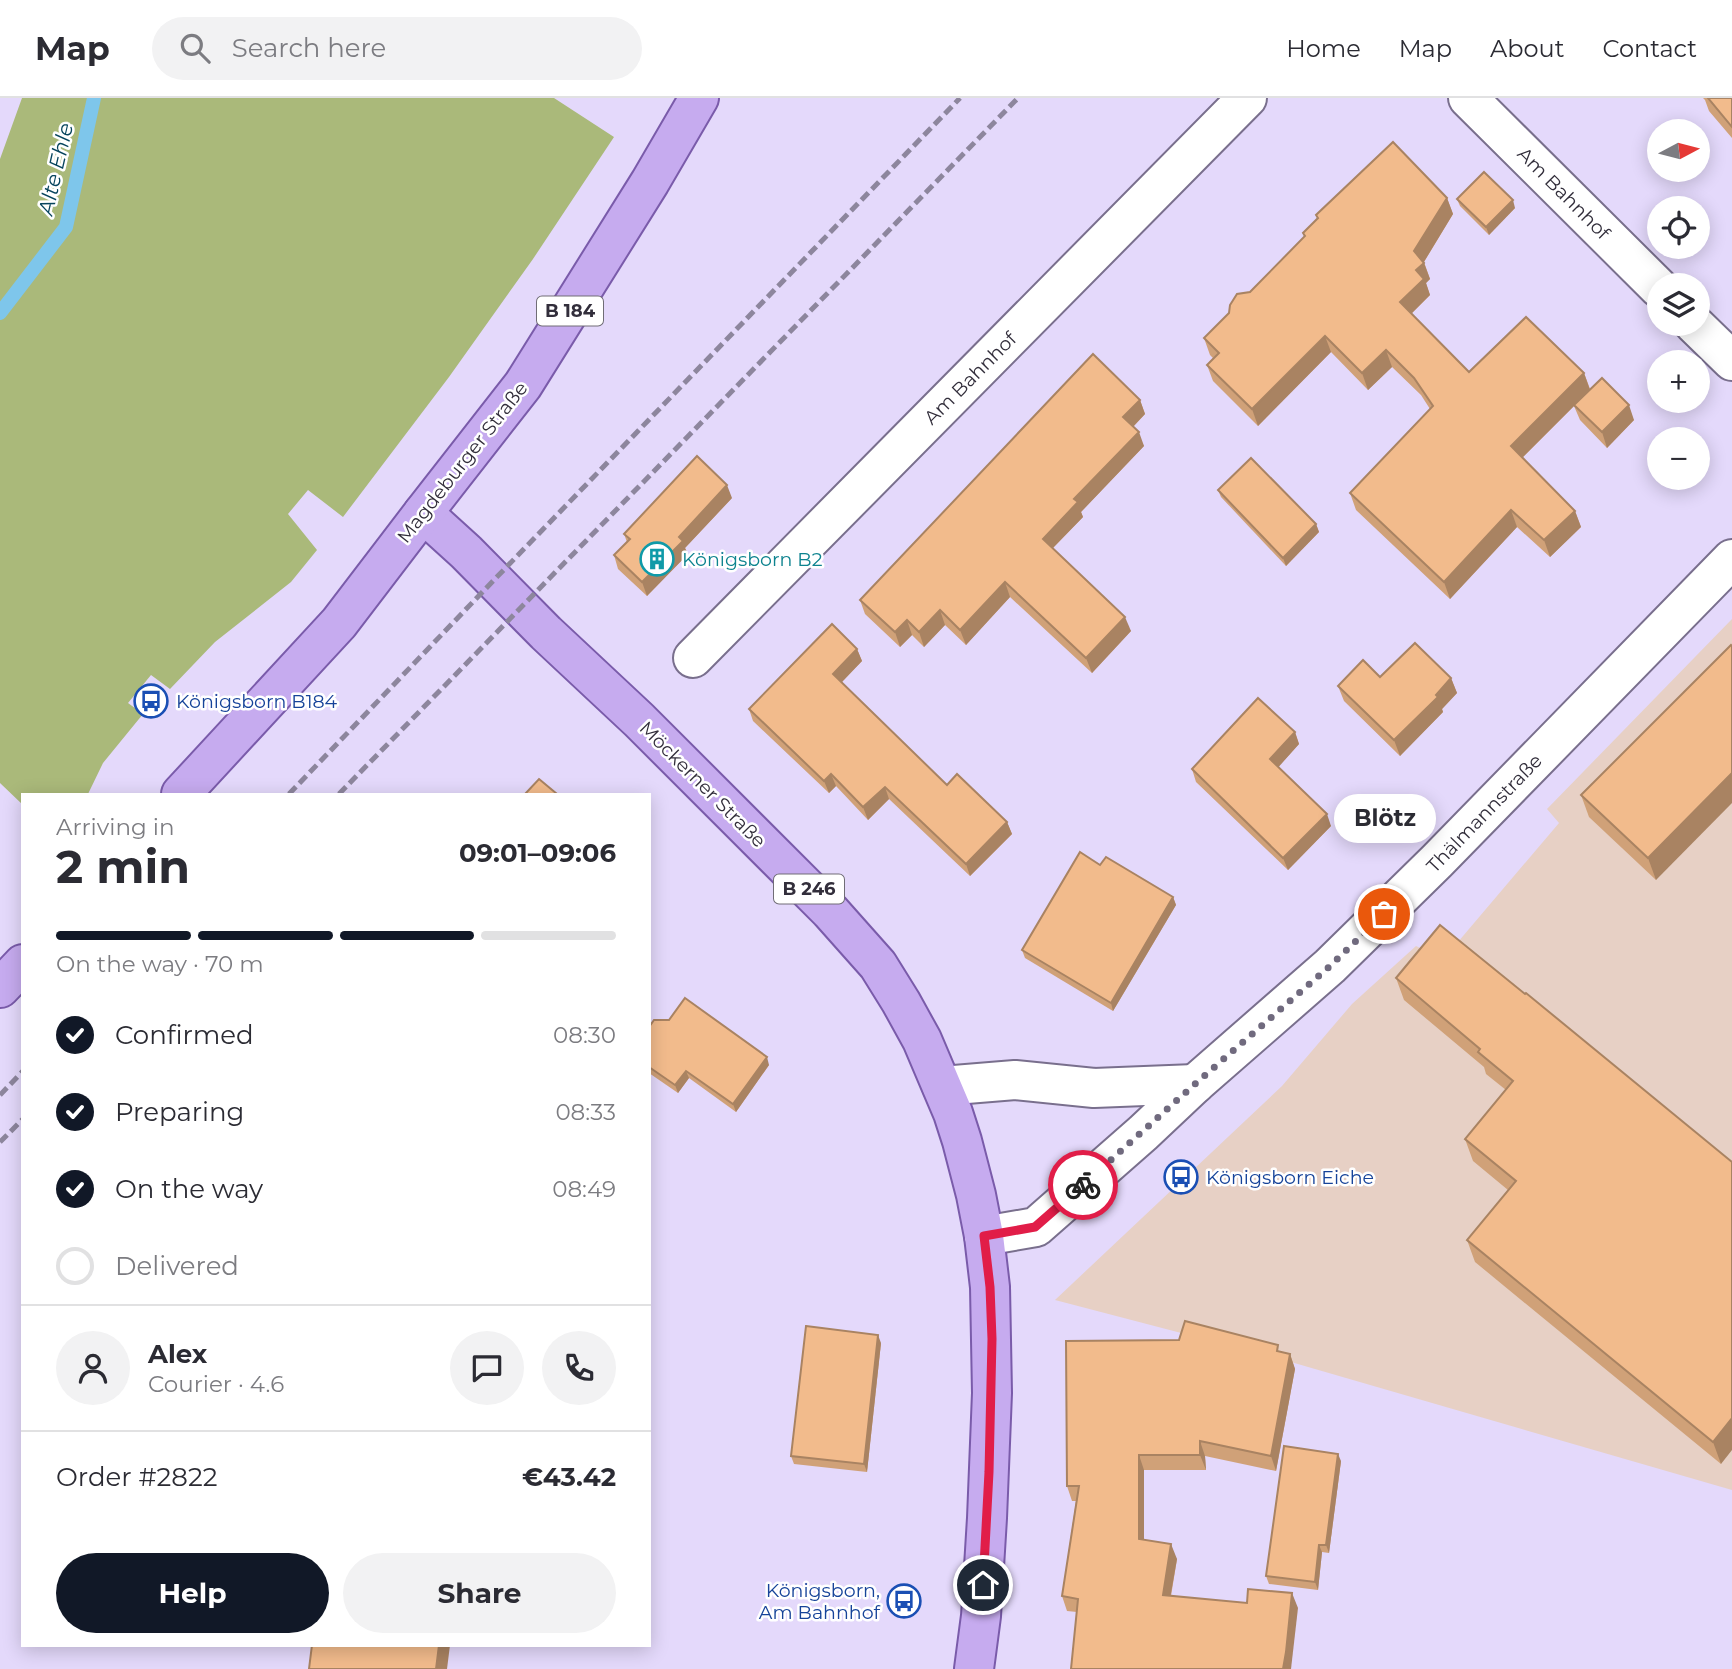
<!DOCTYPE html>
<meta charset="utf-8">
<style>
:root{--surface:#fff;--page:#f2f2f3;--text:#2b2b33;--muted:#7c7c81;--line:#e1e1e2;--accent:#111827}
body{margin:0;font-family:Montserrat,sans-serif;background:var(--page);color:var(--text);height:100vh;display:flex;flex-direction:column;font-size:26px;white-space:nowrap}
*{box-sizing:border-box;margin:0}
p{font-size:23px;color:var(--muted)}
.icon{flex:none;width:38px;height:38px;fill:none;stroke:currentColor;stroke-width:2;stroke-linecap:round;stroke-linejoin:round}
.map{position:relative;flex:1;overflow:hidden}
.drawer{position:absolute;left:21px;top:695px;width:630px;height:854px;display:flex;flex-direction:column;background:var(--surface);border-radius:0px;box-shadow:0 4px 18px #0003}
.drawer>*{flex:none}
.needle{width:46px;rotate:83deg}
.fabs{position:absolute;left:1647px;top:21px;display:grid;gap:14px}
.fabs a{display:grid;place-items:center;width:63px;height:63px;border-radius:50%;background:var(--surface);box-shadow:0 4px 18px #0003;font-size:35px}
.pin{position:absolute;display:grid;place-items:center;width:60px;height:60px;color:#fff;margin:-30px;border:4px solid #fff;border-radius:50%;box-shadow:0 2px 7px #0007}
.courier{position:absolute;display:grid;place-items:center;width:70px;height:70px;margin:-35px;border:5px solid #e11d48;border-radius:50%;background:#fff;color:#222;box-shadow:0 2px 9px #0007}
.bubble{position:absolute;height:49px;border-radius:24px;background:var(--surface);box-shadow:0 4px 18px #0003;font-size:23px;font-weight:700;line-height:49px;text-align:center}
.headline em{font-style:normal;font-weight:700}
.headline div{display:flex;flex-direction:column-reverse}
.headline{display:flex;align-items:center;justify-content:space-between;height:119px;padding:0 35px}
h1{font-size:46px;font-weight:700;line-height:52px}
.bar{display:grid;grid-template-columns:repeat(4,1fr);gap:10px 7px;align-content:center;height:84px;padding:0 35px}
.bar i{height:9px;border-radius:5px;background:var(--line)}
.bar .current{background:var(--accent)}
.bar p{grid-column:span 4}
.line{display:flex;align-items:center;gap:18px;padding:0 35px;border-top:2px solid var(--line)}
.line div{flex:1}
.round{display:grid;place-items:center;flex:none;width:74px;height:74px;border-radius:37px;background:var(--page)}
ol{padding:0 35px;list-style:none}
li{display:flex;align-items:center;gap:21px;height:77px}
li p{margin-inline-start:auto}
li .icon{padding:7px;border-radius:50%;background:var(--accent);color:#fff;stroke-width:4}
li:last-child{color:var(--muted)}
li i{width:38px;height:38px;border:4px solid var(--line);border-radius:50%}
.action{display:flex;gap:14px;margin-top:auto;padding:14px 35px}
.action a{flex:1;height:80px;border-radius:42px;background:var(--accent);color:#fff;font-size:28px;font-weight:700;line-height:80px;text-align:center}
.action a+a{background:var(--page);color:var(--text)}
header{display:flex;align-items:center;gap:42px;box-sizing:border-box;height:98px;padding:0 35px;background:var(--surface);border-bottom:2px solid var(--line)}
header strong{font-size:33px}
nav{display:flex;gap:38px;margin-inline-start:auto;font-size:24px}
.search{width:490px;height:63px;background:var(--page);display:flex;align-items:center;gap:18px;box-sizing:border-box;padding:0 24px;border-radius:38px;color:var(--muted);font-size:26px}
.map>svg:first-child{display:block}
</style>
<header>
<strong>Map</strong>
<div class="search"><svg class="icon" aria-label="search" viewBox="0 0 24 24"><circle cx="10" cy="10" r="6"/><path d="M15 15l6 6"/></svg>Search here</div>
<nav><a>Home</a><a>Map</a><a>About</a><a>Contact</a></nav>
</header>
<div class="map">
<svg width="1732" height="1571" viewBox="0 0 1732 1571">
<rect width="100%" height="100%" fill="#e4d9fb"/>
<!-- commercial -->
<polygon fill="#e7d0c5" points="1732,521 1732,1392 1284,1262 1055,1202 1282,988 1352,906 1416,848 1439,859 1452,851 1559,725 1547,711"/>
<!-- green -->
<polygon fill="#aab97a" points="22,0 554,0 614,39 533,161 449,279 343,419 308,392 288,416 317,452 291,484 215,544 170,591 151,577 128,605 143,616 103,665 88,696 23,696 23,707 0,685 0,61"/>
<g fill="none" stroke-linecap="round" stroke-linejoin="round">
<!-- stream -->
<polyline stroke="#7ec6eb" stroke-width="14" points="0,215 66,129 94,0"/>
<defs>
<g id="minor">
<polyline points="1468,0 1659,190"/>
<polyline points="1694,226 1732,263"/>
<polyline points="693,560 1247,0"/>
<polyline points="942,988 1015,982 1094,990 1195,986"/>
<polyline points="984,1138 1036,1129 1143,1035 1195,986 1330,868 1437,763 1732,461"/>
</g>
<g id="major">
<polyline points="423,415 466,454 546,535 639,622 830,813 878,867 901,904 922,942 953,1015 962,1043 976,1097 984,1138 990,1189 992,1295 987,1420 981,1518 974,1571"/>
<polyline points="181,696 339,525 423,415 523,287 650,84 699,0"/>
<polyline points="0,890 23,866"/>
</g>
</defs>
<!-- minor casing -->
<use href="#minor" stroke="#796f8d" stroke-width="42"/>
<!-- major casing -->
<use href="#major" stroke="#7a5baa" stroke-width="42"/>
<!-- minor -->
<use href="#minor" stroke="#fff" stroke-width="38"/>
<!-- major -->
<use href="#major" stroke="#c6abef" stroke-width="38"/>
<!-- rail -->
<g stroke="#8d869d" stroke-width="5" stroke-dasharray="10 5" stroke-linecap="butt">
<polyline points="289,696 493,483 960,0"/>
<polyline points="339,696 1018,0"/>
<polyline points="0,997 23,973"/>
<polyline points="0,1044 23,1021"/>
</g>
</g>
<!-- wall -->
<g fill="#d0a178">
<polygon points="1703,0 1732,0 1732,40 1709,13 1705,2"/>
<polygon points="1447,100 1453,116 1424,164 1430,181 1426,185 1430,197 1411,216 1469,274 1584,275 1590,291 1634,322 1607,350 1580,322 1574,308 1522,360 1575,413 1581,429 1550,459 1517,429 1450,501 1356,412 1350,395 1430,311 1421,297 1392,269 1368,292 1331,254 1258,328 1213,283 1207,267 1213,260 1210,257 1204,240 1304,139 1303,135 1317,121 1316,117"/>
<polygon points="1457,101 1515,110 1489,137 1460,108"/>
<polygon points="1140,302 1145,316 1133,329 1144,348 1081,414 1083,419 1053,450 1131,533 1092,575 1010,499 966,547 945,527 924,549 912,537 900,549 865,516 860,502"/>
<polygon points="1218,392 1316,426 1319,434 1286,468 1221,399"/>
<polygon points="732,400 685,450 688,456 647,498 618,471 614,457 627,444 624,436"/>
<polygon points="1731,547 1656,782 1589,719 1581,697"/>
<polygon points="857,551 862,563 842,584 947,687 1007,724 1012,736 970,778 889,701 868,722 836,688 829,695 753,623 749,611"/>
<polygon points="1380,579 1451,580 1457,595 1442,611 1443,614 1400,658 1344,603 1338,588"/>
<polygon points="1295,634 1299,646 1278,669 1331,728 1288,772 1196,684 1192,671"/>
<polygon points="1100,767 1173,799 1176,807 1113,913 1025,860 1022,852"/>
<polygon points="1396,880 1732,1064 1721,1366 1475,1164 1467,1142 1508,1092 1473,1063 1465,1041 1506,992 1486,976 1484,969 1404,902"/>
<polygon points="649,929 769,967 736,1014 689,980 678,995 649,975"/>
<polygon points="881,1245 867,1374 794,1366 791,1358"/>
<polygon points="1281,1254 1290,1256 1295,1271 1276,1373 1205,1358 1206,1372 1144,1372 1144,1442 1177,1461 1171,1498 1298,1510 1077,1514 1067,1513 1062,1498 1076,1403 1072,1403 1067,1388"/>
<polygon points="1341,1363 1329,1455 1322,1454 1318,1492 1269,1486 1266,1478"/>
</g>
<!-- shaded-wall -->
<g fill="#a98362">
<polygon points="1447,100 1453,116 1422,167 1424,165 1430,181 1426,185 1430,197 1406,221 1400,204 1416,172 1414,153"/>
<polygon points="1513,102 1515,110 1489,137 1486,129"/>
<polygon points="1325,238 1331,254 1258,328 1252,311"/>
<polygon points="1386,252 1392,269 1368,292 1362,275"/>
<polygon points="1584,275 1590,292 1517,365 1511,348"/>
<polygon points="1140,302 1145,316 1128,334 1123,319"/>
<polygon points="1629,307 1634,322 1607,350 1602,334"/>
<polygon points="1139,334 1144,348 1081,414 1083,419 1048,455 1043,441 1074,401"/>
<polygon points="727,387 732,400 685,450 688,456 647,498 642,484 679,439"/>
<polygon points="1511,412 1517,429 1450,501 1444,484"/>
<polygon points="1575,413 1581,429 1550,459 1544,442"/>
<polygon points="1316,426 1319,434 1286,468 1283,460"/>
<polygon points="1005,484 1010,499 966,547 960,532"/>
<polygon points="940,512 945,527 924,549 919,534"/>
<polygon points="1125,519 1131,533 1092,575 1086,560"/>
<polygon points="907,522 912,537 900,549 895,534"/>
<polygon points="857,551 862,563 838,588 833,576"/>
<polygon points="1451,580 1457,595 1442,611 1443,614 1400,658 1394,642"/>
<polygon points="1295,634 1299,646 1275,673 1270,661"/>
<polygon points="1732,675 1732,705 1656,782 1648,760"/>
<polygon points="831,676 836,688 829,695 824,683"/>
<polygon points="885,689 889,701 868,722 863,709"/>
<polygon points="1327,716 1331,728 1288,772 1283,760"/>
<polygon points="1007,724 1012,736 970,778 966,766"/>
<polygon points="1173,799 1176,807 1113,913 1111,905"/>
<polygon points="767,959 769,967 736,1014 733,1006"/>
<polygon points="686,973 689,980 678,995 675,987"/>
<polygon points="878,1237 881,1245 867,1374 864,1366"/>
<polygon points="1290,1256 1295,1271 1276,1373 1271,1358"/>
<polygon points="1732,1320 1732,1352 1721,1366 1713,1344"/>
<polygon points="1200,1343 1205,1358 1206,1372 1200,1357"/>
<polygon points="1338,1356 1341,1363 1329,1455 1326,1447"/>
<polygon points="1139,1357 1144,1372 1144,1456 1139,1441"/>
<polygon points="1171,1446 1177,1461 1168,1512 1163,1497"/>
<polygon points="1319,1447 1322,1454 1318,1492 1315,1484"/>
<polygon points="1292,1495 1298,1510 1291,1571 1283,1571"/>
<polygon points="439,1547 450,1547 447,1571 436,1571"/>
</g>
<!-- building -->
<g fill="#f2bb8c" stroke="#a98362" stroke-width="2">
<polygon points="1708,0 1732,0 1732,29"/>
<polygon points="1393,44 1447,100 1414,153 1424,165 1416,172 1424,181 1400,204 1469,274 1526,219 1584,275 1511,348 1575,413 1544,442 1511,412 1444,484 1350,395 1433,308 1414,280 1386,252 1362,275 1325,238 1252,311 1207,267 1219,255 1204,240 1229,215 1230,207 1237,196 1250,194 1305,138 1303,135 1318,120 1316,117"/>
<polygon points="1484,74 1513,102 1486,129 1457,101"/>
<polygon points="1093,256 1140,302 1123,319 1139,334 1074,401 1078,404 1043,441 1125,519 1086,560 1005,484 960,532 940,512 919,534 907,522 895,534 860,502"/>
<polygon points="1602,280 1629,307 1602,334 1574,307"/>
<polygon points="697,358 727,387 679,439 683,443 642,484 614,457 630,441 624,436"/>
<polygon points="1251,360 1316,426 1283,460 1218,392"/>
<polygon points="832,526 857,551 833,576 947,687 957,676 1007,724 966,766 885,689 863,709 831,676 824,683 749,611"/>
<polygon points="1415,545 1451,580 1436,597 1438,599 1394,642 1338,588 1363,562 1380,579"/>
<polygon points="1731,547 1732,548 1732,675 1648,760 1581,697"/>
<polygon points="1258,600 1295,634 1270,661 1327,716 1283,760 1192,671"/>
<polygon points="539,681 557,696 525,696"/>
<polygon points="1080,754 1100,767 1106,759 1173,799 1111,905 1022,852"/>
<polygon points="1440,827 1525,896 1526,895 1732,1064 1732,1320 1713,1344 1467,1142 1516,1083 1465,1041 1513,983 1478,954 1480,951 1396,880"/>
<polygon points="685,900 767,959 733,1006 686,973 675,987 649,969 649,929 654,922 669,922"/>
<polygon points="1185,1223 1278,1247 1277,1253 1290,1256 1271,1358 1200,1343 1200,1357 1139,1357 1139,1441 1171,1446 1163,1497 1247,1505 1248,1491 1292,1495 1286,1554 1283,1571 1071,1571 1078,1501 1062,1498 1079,1388 1067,1388 1066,1243 1179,1242"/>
<polygon points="806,1228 878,1237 864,1366 791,1358"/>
<polygon points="1284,1348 1338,1356 1326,1447 1319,1447 1315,1484 1266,1478"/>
<polygon points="312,1547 439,1547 436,1571 309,1571"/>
</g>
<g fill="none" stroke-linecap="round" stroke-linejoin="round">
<!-- done -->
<polyline stroke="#706a7e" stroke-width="7" stroke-dasharray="0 12.6" points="1083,1087 1195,986 1330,868 1384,816"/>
<!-- route -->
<polyline stroke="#e11d48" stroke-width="9" points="983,1487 989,1374 992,1241 990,1189 984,1138 1035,1129 1083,1087"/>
</g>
<!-- icons -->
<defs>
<symbol id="building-ring" viewBox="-11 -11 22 22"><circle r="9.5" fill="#fff" stroke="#0f9aa8" stroke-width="1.5"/><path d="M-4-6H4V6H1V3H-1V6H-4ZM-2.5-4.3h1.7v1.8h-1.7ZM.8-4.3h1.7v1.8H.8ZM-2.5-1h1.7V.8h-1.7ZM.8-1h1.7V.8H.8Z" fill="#0f9aa8"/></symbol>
<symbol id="bus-ring" viewBox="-11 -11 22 22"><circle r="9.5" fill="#fff" stroke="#1a4fb4" stroke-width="1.5"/><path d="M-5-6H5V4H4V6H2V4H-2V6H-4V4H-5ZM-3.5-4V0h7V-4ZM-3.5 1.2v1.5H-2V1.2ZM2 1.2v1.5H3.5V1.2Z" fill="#1a4fb4"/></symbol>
</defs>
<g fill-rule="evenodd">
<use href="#building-ring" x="638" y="442" width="38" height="38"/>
<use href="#bus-ring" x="132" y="584" width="38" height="38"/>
<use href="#bus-ring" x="1162" y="1060" width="38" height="38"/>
<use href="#bus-ring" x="885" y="1484" width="38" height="38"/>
</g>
<g text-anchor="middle" stroke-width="5" stroke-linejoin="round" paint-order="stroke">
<!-- shield labels -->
<g fill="#fff" stroke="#706d76" stroke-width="2">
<rect x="537" y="198.5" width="66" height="29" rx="5"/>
<rect x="774" y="776.5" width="70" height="29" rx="5"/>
</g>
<g font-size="18" font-weight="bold" fill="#322e3b">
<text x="570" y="219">B 184</text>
<text x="809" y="797">B 246</text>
</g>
<!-- street labels -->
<g font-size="19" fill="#322e3b" stroke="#fff">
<text transform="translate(1564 95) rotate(45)" y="7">Am Bahnhof</text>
<text transform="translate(970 280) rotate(-45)" y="7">Am Bahnhof</text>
<text transform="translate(462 364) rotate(-52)" y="7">Magdeburger Straße</text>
<text transform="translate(703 686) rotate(45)" y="7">Möckerner Straße</text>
<text transform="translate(1484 715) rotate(-46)" y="7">Thälmannstraße</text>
</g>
<!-- culture labels -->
<g font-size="19" fill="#0d838f" stroke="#fff" text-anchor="start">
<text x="682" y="468">Königsborn B2</text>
</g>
<!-- transit labels -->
<g font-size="19" fill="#164399" stroke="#fff" text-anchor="start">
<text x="176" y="610">Königsborn B184</text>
<text x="1206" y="1086">Königsborn Eiche</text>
<text x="880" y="1499" text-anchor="end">Königsborn,<tspan x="880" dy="22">Am Bahnhof</tspan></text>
</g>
<!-- water labels -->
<g font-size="21" font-style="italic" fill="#06445d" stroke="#fff">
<text transform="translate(56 71) rotate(-77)" y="7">Alte Ehle</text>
</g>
</g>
</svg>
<div class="fabs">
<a><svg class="needle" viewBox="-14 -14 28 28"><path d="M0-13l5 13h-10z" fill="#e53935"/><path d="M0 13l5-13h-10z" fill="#7c7c81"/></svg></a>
<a><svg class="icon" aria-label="locate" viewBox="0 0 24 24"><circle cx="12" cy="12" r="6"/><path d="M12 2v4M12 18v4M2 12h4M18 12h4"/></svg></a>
<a><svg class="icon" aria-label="layers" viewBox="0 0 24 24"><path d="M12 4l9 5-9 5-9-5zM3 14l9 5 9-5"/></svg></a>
<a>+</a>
<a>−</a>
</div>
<div class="pin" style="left:1384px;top:816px;background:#ea580c"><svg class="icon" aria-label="bag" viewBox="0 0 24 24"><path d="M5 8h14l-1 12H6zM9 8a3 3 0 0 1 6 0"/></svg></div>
<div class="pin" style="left:983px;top:1487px;background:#1f2937"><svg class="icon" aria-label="home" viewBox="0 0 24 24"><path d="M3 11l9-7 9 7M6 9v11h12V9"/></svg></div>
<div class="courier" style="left:1083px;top:1087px"><svg class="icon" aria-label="bike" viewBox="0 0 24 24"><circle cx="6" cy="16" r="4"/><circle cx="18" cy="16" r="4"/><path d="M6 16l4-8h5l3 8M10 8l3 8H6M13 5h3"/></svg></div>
<div class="bubble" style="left:1334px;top:696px;width:102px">Blötz</div>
<section class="drawer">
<div class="headline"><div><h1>2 min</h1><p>Arriving in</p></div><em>09:01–09:06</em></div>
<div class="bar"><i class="current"></i><i class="current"></i><i class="current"></i><i></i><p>On the way · 70 m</p></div>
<ol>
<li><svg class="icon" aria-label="check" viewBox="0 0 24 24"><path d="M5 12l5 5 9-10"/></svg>Confirmed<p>08:30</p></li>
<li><svg class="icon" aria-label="check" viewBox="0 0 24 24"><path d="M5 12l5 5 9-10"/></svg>Preparing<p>08:33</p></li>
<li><svg class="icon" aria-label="check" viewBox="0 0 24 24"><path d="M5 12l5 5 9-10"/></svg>On the way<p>08:49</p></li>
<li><i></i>Delivered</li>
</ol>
<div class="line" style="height:126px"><a class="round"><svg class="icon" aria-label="person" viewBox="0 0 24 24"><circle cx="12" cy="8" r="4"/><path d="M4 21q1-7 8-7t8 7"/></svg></a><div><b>Alex</b><p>Courier · 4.6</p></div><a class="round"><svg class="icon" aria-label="chat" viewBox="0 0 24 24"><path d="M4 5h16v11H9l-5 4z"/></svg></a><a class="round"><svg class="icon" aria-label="phone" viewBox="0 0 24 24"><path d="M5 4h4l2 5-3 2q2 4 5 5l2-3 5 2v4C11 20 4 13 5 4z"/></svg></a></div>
<div class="line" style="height:91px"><div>Order #2822</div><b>€43.42</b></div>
<div class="action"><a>Help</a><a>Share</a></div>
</section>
</div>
